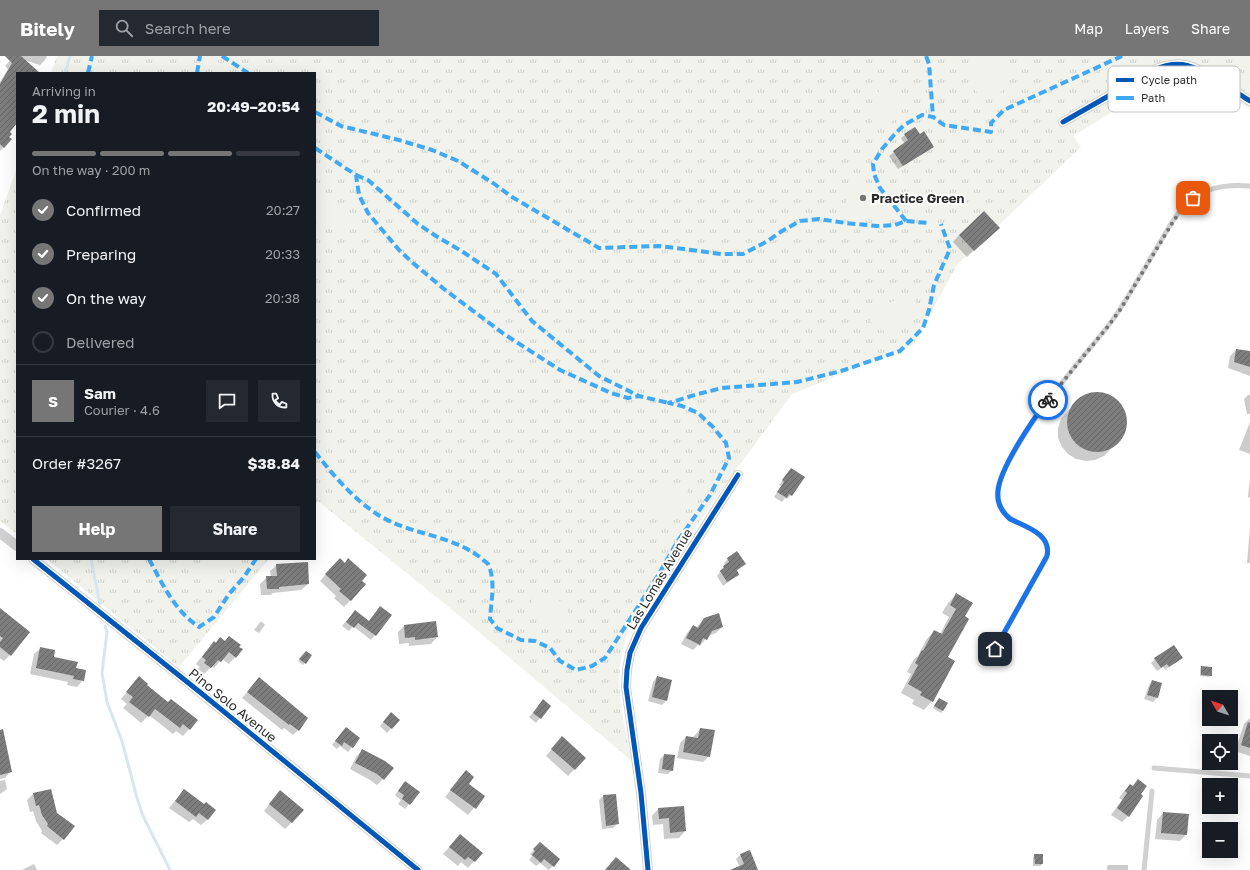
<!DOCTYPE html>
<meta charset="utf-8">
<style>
:root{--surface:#171b24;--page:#242831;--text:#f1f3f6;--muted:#9ea1a6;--line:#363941;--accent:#767676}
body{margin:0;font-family:"Golos Text",sans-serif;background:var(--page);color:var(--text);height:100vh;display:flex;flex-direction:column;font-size:15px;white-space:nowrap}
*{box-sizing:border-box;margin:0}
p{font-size:13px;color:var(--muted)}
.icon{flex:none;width:22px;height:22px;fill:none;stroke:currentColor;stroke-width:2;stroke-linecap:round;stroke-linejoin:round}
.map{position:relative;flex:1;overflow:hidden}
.panel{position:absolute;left:16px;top:16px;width:300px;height:488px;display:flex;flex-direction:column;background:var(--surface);border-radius:0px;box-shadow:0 4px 16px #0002}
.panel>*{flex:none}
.needle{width:26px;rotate:309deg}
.tools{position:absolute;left:1202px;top:634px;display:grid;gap:8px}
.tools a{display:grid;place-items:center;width:36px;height:36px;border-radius:0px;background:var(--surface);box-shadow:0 4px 16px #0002;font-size:20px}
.pin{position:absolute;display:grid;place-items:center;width:34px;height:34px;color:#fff;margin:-17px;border-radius:8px;box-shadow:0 2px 6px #0006}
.courier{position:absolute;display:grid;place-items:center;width:40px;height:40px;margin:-20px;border:3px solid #1a73e8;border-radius:50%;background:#fff;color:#222;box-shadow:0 1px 5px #0007}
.overview em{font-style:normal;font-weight:700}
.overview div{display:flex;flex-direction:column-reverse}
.overview{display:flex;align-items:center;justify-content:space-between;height:68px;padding:0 16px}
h1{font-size:26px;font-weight:700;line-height:30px}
.bar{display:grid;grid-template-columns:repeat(4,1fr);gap:6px 4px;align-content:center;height:48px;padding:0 16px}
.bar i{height:5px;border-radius:3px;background:var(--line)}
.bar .active{background:var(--accent)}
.bar p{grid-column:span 4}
.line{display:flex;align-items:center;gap:10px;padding:0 16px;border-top:1px solid var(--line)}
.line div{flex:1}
.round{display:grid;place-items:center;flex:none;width:42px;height:42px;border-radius:0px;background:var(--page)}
ol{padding:0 16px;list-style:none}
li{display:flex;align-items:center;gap:12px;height:44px}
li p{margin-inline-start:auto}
li .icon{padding:4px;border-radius:50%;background:var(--accent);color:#fff;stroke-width:4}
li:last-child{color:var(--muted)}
li i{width:22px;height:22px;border:2px solid var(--line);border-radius:50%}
.button{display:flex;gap:8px;margin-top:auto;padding:8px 16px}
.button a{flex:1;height:46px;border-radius:0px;background:var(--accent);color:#fff;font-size:16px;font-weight:700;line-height:46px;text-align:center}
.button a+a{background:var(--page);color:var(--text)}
header{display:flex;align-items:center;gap:24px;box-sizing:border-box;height:56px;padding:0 20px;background:var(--accent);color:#fff}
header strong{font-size:19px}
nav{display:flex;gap:22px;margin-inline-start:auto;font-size:14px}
.search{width:280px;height:36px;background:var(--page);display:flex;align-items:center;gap:10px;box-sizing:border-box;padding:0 14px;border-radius:0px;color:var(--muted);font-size:15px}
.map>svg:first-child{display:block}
</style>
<header>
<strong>Bitely</strong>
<div class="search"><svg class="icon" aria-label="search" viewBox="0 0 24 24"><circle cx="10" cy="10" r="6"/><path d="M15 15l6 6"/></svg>Search here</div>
<nav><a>Map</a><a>Layers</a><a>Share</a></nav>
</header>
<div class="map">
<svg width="1250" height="814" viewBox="0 0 1250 814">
<defs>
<pattern id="grass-tufts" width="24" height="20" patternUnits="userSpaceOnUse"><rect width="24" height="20" fill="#f0f2eb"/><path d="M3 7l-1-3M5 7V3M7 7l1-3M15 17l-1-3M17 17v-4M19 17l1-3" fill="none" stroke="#ced0ca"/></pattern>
<pattern id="building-hatch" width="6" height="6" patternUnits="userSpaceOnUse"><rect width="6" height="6" fill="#7d7d7d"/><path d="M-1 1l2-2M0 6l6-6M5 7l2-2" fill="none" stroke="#676767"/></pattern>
</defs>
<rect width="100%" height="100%" fill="#fff"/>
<!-- grass -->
<g fill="url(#grass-tufts)">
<path d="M57 0H1250V53L1194 17 1180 14 1166 15 1164 24 1073 80 1081 91 957 209 913 289 792 338 724 430 639 554C634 564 628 574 625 585 613 627 623 663 632 705L467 566 318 445 315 448V17H51Z"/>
<polygon points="17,112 17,478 0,465 0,159"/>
<polygon points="47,503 269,503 179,611"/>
</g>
<!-- pitch -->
<g fill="#f0f2eb">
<path d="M984 0C1036 7 996 58 975 34 969 27 967 21 968 12L976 4Z"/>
<path d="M890 31C905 42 906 54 891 66 889 68 886 71 884 72 880 74 875 73 871 73L872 62 877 48 876 41 880 33Z"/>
<path d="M859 123 869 128 885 150V155L880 161C866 160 851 162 846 146 851 138 853 130 859 123Z"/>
<path d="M315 137C329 135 344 153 346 165 336 178 326 173 315 165Z"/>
<path d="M904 241 914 244 919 251C917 258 914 262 909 267 904 270 900 274 895 275 879 278 860 265 877 251Z"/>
<path d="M675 427C707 431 669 483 647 449L651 437Z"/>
<path d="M201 503H227C223 516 222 523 207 526 198 518 199 515 201 503Z"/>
<path d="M542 536C560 541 577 556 565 574 559 574 553 575 548 573 543 570 535 562 533 556 529 548 533 537 542 536Z"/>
</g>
<!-- shadow -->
<g fill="#0003">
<polygon points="14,0 47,0 45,4 40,9 24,4 36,17 17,17 17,66 8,76 4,91 0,95 0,26 8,13 5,10"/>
<polygon points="905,79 919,79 933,90 929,94 898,113 889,100 905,88 901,82"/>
<polygon points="992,178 967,201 953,186 959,179"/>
<polygon points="1236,294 1250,296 1250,320 1228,312 1230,300"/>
<polygon points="1096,337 1104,338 1111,341 1118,346 1123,352 1125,360 1126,368 1125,376 1120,384 1104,400 1095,404 1086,405 1076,403 1068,398 1062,391 1058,382 1058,372 1061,363 1075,347 1081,342 1088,338"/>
<polygon points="1248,339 1250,339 1250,358 1247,358 1244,343"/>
<polygon points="1250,366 1250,398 1239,394"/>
<polygon points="791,413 791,439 787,443 785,442 782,446 774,441 781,430 779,429"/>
<polygon points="1250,422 1250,442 1248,441"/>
<polygon points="1250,471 1250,507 1247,507"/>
<polygon points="728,503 744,508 736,515 738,519 723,530 717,520 720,516 719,515 725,510 724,507"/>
<polygon points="277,509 308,528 301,534 273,537 271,539 261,539 260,528 267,521 271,521 270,515"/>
<polygon points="333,510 361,525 365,529 344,551 334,542 336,540 320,525"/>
<polygon points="956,539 964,561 947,602 932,645 924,654 912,648 914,644 901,637 911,618 907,616 914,603 918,600 926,584 934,575 940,578 949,561 942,557 948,547"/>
<polygon points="0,553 10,599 4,605 0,602"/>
<polygon points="355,555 368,566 391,560 371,584 353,570 349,575 342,570"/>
<polygon points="704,563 722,571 716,577 708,580 700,590 698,589 693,594 681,588 687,577 693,570 696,572"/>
<polygon points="261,565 265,569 259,577 254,574"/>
<polygon points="404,570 437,581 431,588 409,590 409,587 399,588 398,576"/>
<polygon points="220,582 225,586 241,594 229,608 222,603 214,612 212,610 204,618 198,613 200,611 196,608 208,593"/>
<polygon points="41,592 52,602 75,613 83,624 77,631 67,629 68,626 30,618 34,598"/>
<polygon points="304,598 305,607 303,609 298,605"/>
<polygon points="1182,601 1165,614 1163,611 1157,615 1151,607 1155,603"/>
<polygon points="1202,611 1211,619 1209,621 1200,620 1200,613"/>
<polygon points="657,621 666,645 662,649 648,645 653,626"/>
<polygon points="139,622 189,673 183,680 176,675 173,678 149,659 141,667 123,652 127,648 121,643"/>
<polygon points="259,623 298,674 293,679 284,672 282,674 242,642"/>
<polygon points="1153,625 1157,642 1153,646 1144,643 1149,629"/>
<polygon points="543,645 550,650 536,667 529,661"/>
<polygon points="937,645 947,648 941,657 933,652"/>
<polygon points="387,661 399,664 387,677 380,670"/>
<polygon points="1250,662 1250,700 1235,695 1244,668"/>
<polygon points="700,673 709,700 703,706 677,702 680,687 686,681 693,682 694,680"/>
<polygon points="342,676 359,683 348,696 340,690 337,693 332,689"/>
<polygon points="0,683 11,715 5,722 0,723"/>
<polygon points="556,688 585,702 568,720 546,700"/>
<polygon points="362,694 383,723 377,729 370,724 350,713 356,701"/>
<polygon points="664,699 672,714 668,718 658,717 660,703"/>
<polygon points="466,715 468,728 484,740 468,759 445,741"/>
<polygon points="5,724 7,733 0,738 0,725"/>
<polygon points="1138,724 1140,739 1128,760 1122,766 1111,759 1122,744 1119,742 1124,735 1130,729 1132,730"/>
<polygon points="401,731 418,736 405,753 398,748 401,744 395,739"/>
<polygon points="51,734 63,783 57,789 41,777 42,775 36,765 33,755 30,756 27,744 33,738"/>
<polygon points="184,734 208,763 201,769 193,763 189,766 169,752"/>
<polygon points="603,740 617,768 613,772 602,773 599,744"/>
<polygon points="274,742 292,766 285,773 264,755"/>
<polygon points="658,753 685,775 679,782 664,783 663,768 653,769 652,760"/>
<polygon points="1163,757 1186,779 1180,785 1155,783 1157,764"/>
<polygon points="460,779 481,797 468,812 461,806 458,810 443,798"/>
<polygon points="540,787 559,803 549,814 540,807 536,810 529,804 532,800 530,798"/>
<polygon points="741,798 757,814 736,814 740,811 736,803"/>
<polygon points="1035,799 1042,799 1042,808 1041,810 1033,810 1033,801"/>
<polygon points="34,808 37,814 22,814"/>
<polygon points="1109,809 1128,809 1128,814 1107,814 1107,810"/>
</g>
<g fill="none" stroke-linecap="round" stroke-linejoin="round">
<!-- stream -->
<g stroke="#d8e7ee" stroke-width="3">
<polyline points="65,17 70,0"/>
<polyline points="91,503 100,548"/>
<polyline points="105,570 107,576 102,617 107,646 122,685 137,742 143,760 170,814"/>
</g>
</g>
<!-- building -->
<g fill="url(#building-hatch)">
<polygon points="5,0 21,0 40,17 17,17 17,67 10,76 12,78 9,81 12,83 4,92 0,88 0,28 12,7"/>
<polygon points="915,71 920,78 924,75 934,91 903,110 893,95 908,84 904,78"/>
<polygon points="984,155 1000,172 974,195 959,179"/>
<polygon points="1236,293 1250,295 1250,311 1234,306"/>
<circle cx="1097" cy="366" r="30"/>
<polygon points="791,412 805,421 792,440 789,438 787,442 777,436 784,426 782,424"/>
<polygon points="737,495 746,508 737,514 739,519 727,526 720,515 724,512 723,510 729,506 727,502"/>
<polygon points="340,502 345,507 348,502 367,519 362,525 366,528 351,545 339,535 341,533 325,518"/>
<polygon points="308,506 309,528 279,531 279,533 267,533 266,520 277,520 276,508"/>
<polygon points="956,537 973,547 965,560 969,563 948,601 955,605 933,646 920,639 922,636 908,628 918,609 915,607 922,594 923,595 934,574 942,578 956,553 950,549"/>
<polygon points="380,550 392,559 376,580 358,567 354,572 346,566 355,554 369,565"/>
<polygon points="0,552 30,576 11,600 0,591 0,586 3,582 0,580"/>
<polygon points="719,557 723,571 712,575 707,584 703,582 700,589 686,582 693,569 698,572 704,562"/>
<polygon points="436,565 438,581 415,584 415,581 405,582 404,569"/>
<polygon points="229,580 241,589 239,591 243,593 236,602 229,596 221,606 218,604 211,612 204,607 206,604 202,601 214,585 216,587 220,581 225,585"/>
<polygon points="1174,589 1183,602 1169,611 1167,608 1161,612 1154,602"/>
<polygon points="40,591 55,594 54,601 78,606 76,612 86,614 84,625 73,623 74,620 36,612"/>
<polygon points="306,595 312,599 306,608 299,603"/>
<polygon points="1201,610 1212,611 1212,620 1201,619"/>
<polygon points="139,620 148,628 147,629 168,646 171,643 198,664 190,674 183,668 180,672 155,653 149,661 129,646 133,641 126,636"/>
<polygon points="657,620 672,624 667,645 652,641"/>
<polygon points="259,621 308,662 299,675 290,668 289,669 247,636"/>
<polygon points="1152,624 1162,627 1158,642 1147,639"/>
<polygon points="939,642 948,647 943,655 934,650"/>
<polygon points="543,643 551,650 541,663 533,657"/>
<polygon points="391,656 400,664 392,673 383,666"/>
<polygon points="1248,666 1250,667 1250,692 1241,689"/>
<polygon points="346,671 360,682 353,692 344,686 342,690 335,685"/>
<polygon points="700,672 715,674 710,701 683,696 686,680 698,682"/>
<polygon points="3,673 12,716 0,719 0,674"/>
<polygon points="562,680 586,702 575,714 551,693"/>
<polygon points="362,693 385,705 394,712 384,724 377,718 355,707"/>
<polygon points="664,698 675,699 673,715 662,713"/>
<polygon points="466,714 474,721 469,728 485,740 476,753 450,734"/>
<polygon points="1138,723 1147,730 1141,738 1143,740 1129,761 1117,752 1127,737 1125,735 1130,728 1133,730"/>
<polygon points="405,725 420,736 410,749 402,743 404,739 398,735"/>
<polygon points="51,733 57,757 75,770 64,784 47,770 48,768 42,759 39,749 36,750 33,737"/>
<polygon points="184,733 204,748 206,746 216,754 208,764 199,757 196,761 175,745"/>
<polygon points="280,734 304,754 292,767 269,748"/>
<polygon points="616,738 619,768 606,770 603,739"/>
<polygon points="684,750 686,775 670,777 669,762 659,763 658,752"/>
<polygon points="1163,756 1189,758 1187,779 1161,777"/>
<polygon points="460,778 483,797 475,806 468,801 465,804 449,791"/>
<polygon points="540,786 560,803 554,811 544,803 541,807 532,799 535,795 533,793"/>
<polygon points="750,794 758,814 730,814 744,808 740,798"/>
<polygon points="1034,798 1043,798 1043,808 1035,808"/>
<polygon points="616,801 631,814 605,814"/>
</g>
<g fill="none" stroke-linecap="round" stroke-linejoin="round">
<!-- lane -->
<g stroke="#d1d1d1" stroke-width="5">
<path d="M995 593 1046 503C1057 462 989 477 998 431 1001 418 1009 405 1016 393 1035 359 1060 329 1085 298 1097 284 1110 269 1120 253 1135 230 1148 206 1162 183 1169 171 1176 158 1186 148 1203 131 1226 128 1250 130"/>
<polyline points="1154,712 1250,720"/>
<polyline points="1144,814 1152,735"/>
</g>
<!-- street -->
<g stroke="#d1d1d1" stroke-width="10">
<path d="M1063 66 1154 14C1180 2 1195 10 1218 25 1229 31 1239 38 1250 45"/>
<polyline points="0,477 17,490"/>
<polyline points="33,503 201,637 418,814"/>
<polyline points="648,814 641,737 626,631 627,614 630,597 641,572 738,419"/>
</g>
<!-- quiet -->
<g stroke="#3fa9f5" stroke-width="4" stroke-dasharray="8 4" stroke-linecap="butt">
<polyline points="222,0 248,17"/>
<polyline points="926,0 929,8 933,61"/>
<polyline points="88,17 92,0"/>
<polyline points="197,17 200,0"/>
<polyline points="315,56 341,70 399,84 432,94 458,105 493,127 512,141 599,192 659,190 684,193 721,198 743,198 766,186 782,175 800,165 819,163 846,167 877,170 895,169 906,165 928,167"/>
<polyline points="315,92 356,119 359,139 368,157 399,194 413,207 444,233 504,278 560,314 611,337 628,342 639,340 669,347"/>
<polyline points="356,119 368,124 418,168 436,180 463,196 496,218 532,265 599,320 639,340"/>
<polyline points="906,165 880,132 874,118 873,108 882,93 894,79 904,69 922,59 933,61 944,69 991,76 991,67 1004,54 1122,0"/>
<path d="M315 396C333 419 354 444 380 460 412 479 452 479 481 502 483 504 486 506 488 508 496 524 491 546 490 563L497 572 521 584 535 585 550 592 560 605 576 614 592 610 605 602 659 518 677 486 710 439 729 402 726 387 713 371 698 357 682 350 669 347 698 338 722 332 797 326 841 315 900 295 923 272 929 254 934 229 950 193 941 168"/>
<path d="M149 503C163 529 174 554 199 571L214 561 229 538 244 521 256 503"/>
</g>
<defs>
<g id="cycleway">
<path d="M1063 66 1154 14C1180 2 1195 10 1218 25 1229 31 1239 38 1250 45"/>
<polyline points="33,503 201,637 418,814"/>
<polyline points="648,814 641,737 626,631 627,614 630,597 641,572 738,419"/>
</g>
</defs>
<!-- cycleway casing -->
<use href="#cycleway" stroke="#fff" stroke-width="8"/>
<!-- cycleway -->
<use href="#cycleway" stroke="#0057b8" stroke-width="5"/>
</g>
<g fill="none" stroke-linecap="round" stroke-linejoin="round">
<!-- done -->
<polyline stroke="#767676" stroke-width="4" stroke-dasharray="0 7.2" points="1048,344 1109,269 1120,254 1174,164 1186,148 1193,142"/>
<!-- route -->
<path stroke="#1a73e8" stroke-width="5" d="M995 593 1047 500C1052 478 1026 471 1010 463 1002 456 997 447 998 436 999 413 1033 363 1048 344"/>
</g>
<!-- markers -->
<circle fill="#767676" stroke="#fff" stroke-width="1.5" cx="863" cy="142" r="4"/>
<g text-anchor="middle" stroke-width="4" stroke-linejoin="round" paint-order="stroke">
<!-- poi labels -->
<g font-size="13" font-weight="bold" fill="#2c2c2c" stroke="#fff" text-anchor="start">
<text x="871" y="147">Practice Green</text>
</g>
<!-- street labels -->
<g font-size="13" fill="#2c2c2c" stroke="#fff">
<text transform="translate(659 523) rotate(-59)" y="5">Las Lomas Avenue</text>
<text transform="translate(233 649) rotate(39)" y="5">Pino Solo Avenue</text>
</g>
</g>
<!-- legend -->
<rect x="1108" y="10" width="132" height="46" rx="6" fill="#fff" stroke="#c0c0c0" stroke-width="1"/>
<rect x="1116" y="22" width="18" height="4" fill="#0057b8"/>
<rect x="1116" y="40" width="18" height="4" fill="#3fa9f5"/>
<g font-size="11" fill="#2c2c2c">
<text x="1141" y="28">Cycle path</text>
<text x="1141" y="46">Path</text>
</g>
</svg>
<div class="tools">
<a><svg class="needle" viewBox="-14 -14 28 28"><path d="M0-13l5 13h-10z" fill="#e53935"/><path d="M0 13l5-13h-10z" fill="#9ea1a6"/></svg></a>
<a><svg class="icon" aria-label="locate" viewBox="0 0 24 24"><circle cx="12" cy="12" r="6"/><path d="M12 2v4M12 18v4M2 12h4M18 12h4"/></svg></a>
<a>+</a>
<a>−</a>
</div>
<div class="pin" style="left:1193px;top:142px;background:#ea580c"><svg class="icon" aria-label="bag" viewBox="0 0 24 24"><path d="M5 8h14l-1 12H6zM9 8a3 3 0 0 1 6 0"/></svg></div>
<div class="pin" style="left:995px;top:593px;background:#1f2937"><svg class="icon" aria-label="home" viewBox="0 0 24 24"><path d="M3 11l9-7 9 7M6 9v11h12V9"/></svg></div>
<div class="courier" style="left:1048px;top:344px"><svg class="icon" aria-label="bike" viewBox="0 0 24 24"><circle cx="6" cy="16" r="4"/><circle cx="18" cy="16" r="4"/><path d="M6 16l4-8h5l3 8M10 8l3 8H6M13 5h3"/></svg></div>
<section class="panel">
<div class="overview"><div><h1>2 min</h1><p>Arriving in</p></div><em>20:49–20:54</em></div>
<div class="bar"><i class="active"></i><i class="active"></i><i class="active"></i><i></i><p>On the way · 200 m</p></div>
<ol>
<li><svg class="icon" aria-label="check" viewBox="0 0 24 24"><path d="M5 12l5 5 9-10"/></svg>Confirmed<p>20:27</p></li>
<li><svg class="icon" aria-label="check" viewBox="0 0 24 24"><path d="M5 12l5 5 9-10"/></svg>Preparing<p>20:33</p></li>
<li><svg class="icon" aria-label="check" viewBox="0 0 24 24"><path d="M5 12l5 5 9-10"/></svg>On the way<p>20:38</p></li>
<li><i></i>Delivered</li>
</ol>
<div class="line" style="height:72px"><b class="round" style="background:var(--accent);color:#fff">S</b><div><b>Sam</b><p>Courier · 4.6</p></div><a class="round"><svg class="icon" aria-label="chat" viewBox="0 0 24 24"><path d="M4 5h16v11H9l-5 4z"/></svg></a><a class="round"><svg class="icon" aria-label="phone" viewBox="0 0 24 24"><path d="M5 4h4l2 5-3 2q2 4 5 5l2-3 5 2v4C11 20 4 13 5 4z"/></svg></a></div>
<div class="line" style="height:52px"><div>Order #3267</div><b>$38.84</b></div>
<div class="button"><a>Help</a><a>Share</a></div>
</section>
</div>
